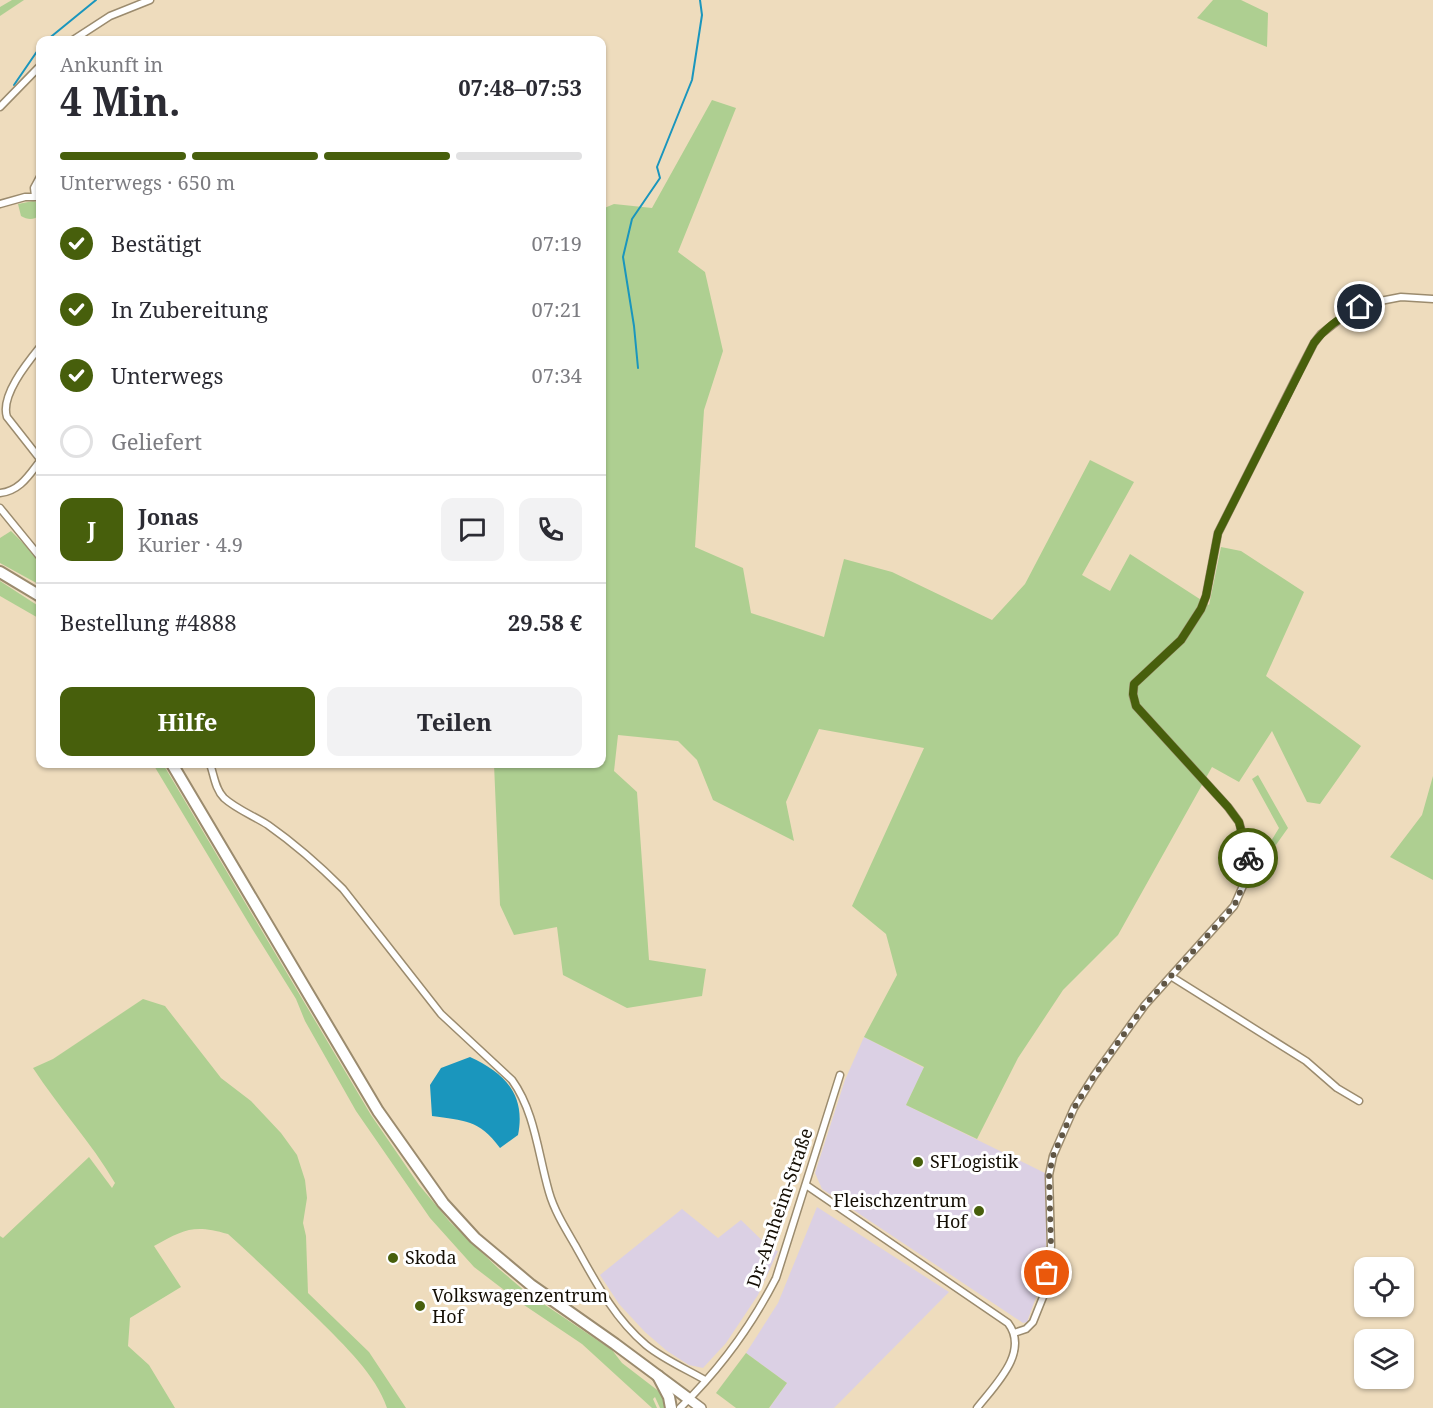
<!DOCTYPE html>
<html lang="de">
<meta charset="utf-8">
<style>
:root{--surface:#fff;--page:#f2f2f3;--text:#2b2b33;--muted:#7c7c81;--line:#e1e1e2;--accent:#475f0c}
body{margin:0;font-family:"Noto Serif",serif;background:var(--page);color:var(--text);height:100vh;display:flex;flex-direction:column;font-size:22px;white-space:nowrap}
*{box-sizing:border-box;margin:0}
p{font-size:20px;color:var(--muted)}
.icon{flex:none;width:33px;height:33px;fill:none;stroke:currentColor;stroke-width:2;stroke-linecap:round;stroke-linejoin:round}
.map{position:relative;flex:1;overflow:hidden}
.drawer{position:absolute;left:36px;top:36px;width:570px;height:732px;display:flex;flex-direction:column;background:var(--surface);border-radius:12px;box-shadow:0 2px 4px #0004}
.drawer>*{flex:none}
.tools{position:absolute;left:1354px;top:1257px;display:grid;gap:12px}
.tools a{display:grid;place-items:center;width:60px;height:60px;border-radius:12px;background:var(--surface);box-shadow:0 2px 4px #0004;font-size:30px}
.pin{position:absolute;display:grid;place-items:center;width:51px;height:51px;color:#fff;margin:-26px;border:3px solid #fff;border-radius:50%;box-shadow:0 2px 6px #0007}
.courier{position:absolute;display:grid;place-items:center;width:60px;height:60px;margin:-30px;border:4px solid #475f0c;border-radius:50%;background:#fff;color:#222;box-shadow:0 2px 8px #0007}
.head em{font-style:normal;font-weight:700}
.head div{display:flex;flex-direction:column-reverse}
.head{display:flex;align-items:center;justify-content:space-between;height:102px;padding:0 24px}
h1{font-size:39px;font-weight:700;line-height:45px}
.bar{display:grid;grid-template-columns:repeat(4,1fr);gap:9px 6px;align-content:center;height:72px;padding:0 24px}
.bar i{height:8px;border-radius:4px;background:var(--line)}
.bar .active{background:var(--accent)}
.bar p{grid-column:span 4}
.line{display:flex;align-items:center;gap:15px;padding:0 24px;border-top:2px solid var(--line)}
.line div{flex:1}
.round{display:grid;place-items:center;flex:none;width:63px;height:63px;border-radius:12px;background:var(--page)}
ol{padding:0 24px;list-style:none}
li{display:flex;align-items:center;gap:18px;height:66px}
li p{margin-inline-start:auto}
li .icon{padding:6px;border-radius:50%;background:var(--accent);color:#fff;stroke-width:4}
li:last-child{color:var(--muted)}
li i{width:33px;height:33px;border:3px solid var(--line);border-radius:50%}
.button{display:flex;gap:12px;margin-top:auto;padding:12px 24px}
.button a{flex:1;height:69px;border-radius:12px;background:var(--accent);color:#fff;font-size:24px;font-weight:700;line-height:69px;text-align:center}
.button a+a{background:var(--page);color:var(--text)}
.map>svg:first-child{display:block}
</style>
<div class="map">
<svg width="1433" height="1408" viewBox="0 0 1433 1408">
<rect width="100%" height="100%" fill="#eedcbd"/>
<!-- industrial -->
<g fill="#dbd0e4">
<polygon points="864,1037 924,1068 906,1105 1047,1174 1047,1233 1045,1257 1039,1289 1027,1322 1023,1323 822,1189 815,1173 845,1080"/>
<polygon points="817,1207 949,1292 834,1408 771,1408 770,1407 787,1383 746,1353 778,1303"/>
<polygon points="682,1209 718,1238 741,1220 771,1249 778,1251 758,1295 726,1343 703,1368 689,1365 667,1351 645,1332 619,1304 600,1275"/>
</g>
<!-- green -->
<g fill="#aecf91">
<polygon points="12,0 24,0 0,16 0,7"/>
<polygon points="1213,0 1241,0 1268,13 1267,47 1197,18"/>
<polygon points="712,100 736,108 678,252 705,272 723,351 704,410 695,547 743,568 751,613 824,637 844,559 892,572 992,620 1025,584 1090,460 1134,482 1082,575 1110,591 1130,554 1209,605 1221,547 1241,551 1304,592 1266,676 1361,746 1320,804 1307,802 1272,731 1239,782 1212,767 1118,935 1063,990 1018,1058 977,1139 906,1105 924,1067 864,1037 897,975 886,934 852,906 924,748 819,729 786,802 794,841 713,800 697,760 678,741 618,735 614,771 637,792 649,960 706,969 702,996 627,1008 563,975 557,927 514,935 500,905 494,764 602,764 602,209 614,204 652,208"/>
<path d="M33 201 40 203V215C34 220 28 220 21 216L18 204Z"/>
<polygon points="11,531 40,560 40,585 0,563 0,538"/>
<polygon points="0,581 40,607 40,619 0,596"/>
<polygon points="153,764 163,764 371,1115 419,1185 450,1222 499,1269 526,1292 612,1350 622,1363 665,1396 667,1408 660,1408 655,1397 653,1399 657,1408 652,1408 582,1344 521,1303 474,1267 430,1218 356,1111 305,1021 296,999 251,927"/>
<polygon points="1258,775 1288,828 1266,859 1262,856 1279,828 1252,779"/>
<polygon points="1433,776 1433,880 1390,857 1422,815"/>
<path d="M143 999 165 1006 221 1078 251 1101 281 1133 297 1155 305 1180 307 1198 303 1223 306 1236 308 1293 369 1352 406 1408H387C376 1375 344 1345 319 1320 289 1291 259 1262 228 1234 194 1224 184 1229 154 1246L181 1287 130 1318 128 1346 149 1365 175 1408H0V1236L3 1238 89 1157 112 1188 115 1183C91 1142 59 1108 33 1068L53 1059Z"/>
<polygon points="746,1353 787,1383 769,1408 736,1408 716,1393"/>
</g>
<!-- water -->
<path fill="#1a96bd" d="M470 1057C505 1073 526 1095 518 1135L500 1148C479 1119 464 1121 432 1116L430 1085 441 1068Z"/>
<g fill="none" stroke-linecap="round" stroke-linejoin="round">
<!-- stream -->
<g stroke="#1a96bd" stroke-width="2">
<polyline points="47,40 96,0"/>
<polyline points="14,85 40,47"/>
<polyline points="638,368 634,326 623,257 632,219 660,178 657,167 692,80 702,15 700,0"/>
</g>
<defs>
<g id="street">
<polyline points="73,40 110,16 150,0"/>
<polyline points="0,107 40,66"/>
<polyline points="35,196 34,188 40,177"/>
<polyline points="0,204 25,197 40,197"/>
<polyline points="1345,292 1360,307"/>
<path d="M40 347C27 363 0 396 7 417L40 459"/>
<path d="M0 493C20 491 29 475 40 461"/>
<polyline points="0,508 40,557"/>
<path d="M210 764C214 775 215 789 224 798 236 809 254 816 268 825 295 844 319 865 343 889L441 1014 512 1080C535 1112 538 1154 549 1192 554 1210 565 1228 575 1245 595 1281 614 1318 646 1345 663 1359 686 1369 705 1380"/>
<polyline points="1172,977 1306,1061 1337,1088 1359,1101"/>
<path d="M806 1185 1008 1323C1030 1352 995 1385 977 1408"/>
<polyline points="1014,1333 1026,1329 1033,1322 1043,1297 1051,1246 1049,1175 1053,1156 1074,1108 1094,1076 1145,1005 1234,906 1246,879 1248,858 1244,840 1239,822 1228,807 1136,706 1133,695 1134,684 1181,640 1201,609 1206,596 1218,533 1299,372 1314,343 1321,334 1349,312 1375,302 1401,297 1433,299"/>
<path d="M680 1408C718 1371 752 1325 776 1278L840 1075"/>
</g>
<polyline id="primary" points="689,1399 701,1408"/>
<g id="highway">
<polyline points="0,572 40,596"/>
<polyline points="172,764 378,1111 443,1203 475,1238 531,1285 615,1344 689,1399"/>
<polyline points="658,1376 669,1397 671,1408"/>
</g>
</defs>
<!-- street casing -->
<use href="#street" stroke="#9b8b6e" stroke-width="9"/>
<!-- primary casing -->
<use href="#primary" stroke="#9b8b6e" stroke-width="12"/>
<!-- highway casing -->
<use href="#highway" stroke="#9b8b6e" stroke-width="14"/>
<!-- street -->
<use href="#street" stroke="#fff" stroke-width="6"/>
<!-- primary -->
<use href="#primary" stroke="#fff" stroke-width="9"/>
<!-- highway -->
<use href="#highway" stroke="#fff" stroke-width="10"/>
</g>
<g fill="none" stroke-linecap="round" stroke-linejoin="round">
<!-- done -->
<polyline stroke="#605645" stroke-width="6" stroke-dasharray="0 10.8" points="1047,1273 1051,1246 1049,1175 1053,1156 1074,1108 1094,1076 1145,1005 1234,906 1246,879 1248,858"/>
<!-- route -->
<path stroke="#475f0c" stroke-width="8" d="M1248 858 1239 822 1228 807 1136 706 1133 694 1134 684 1181 640 1201 609 1206 596 1218 533 1314 343C1326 327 1342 316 1360 307"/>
</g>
<!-- markers -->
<g fill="#475f0c" stroke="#fff" stroke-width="2">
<circle cx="918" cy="1162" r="6"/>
<circle cx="979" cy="1211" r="6"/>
<circle cx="393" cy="1258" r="6"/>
<circle cx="420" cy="1306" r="6"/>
</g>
<g text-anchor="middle" stroke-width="6" stroke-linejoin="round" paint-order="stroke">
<!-- poi labels -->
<g font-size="18" fill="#140e04" stroke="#fff" text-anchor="start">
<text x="930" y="1168">SFLogistik</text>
<text x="967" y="1207" text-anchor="end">Fleischzentrum<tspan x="967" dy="21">Hof</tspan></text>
<text x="405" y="1264">Skoda</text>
<text x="432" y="1302">Volkswagenzentrum<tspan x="432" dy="21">Hof</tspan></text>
</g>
<!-- street labels -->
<g font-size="18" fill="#140e04" stroke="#fff">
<text transform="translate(780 1208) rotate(-71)" y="6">Dr.-Arnheim-Straße</text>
</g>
</g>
</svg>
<div class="tools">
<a><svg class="icon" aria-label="locate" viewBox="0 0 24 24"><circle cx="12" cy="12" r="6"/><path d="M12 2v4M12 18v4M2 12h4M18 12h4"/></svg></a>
<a><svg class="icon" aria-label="layers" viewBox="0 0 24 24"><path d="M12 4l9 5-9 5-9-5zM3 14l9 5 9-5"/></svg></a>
</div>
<div class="pin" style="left:1047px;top:1273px;background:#ea580c"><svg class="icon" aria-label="bag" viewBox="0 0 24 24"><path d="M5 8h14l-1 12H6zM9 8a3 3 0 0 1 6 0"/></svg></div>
<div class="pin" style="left:1360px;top:307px;background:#1f2937"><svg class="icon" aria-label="home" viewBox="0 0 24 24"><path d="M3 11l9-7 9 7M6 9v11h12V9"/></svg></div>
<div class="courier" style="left:1248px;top:858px"><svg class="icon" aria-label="bike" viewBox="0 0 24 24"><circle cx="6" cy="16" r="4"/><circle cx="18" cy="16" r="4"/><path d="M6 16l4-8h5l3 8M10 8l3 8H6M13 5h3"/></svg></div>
<section class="drawer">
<div class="head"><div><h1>4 Min.</h1><p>Ankunft in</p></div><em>07:48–07:53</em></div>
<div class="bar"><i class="active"></i><i class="active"></i><i class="active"></i><i></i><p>Unterwegs · 650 m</p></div>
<ol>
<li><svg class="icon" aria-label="check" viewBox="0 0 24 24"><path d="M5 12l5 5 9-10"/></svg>Bestätigt<p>07:19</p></li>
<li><svg class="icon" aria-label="check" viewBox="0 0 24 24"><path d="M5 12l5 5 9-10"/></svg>In Zubereitung<p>07:21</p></li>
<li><svg class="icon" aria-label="check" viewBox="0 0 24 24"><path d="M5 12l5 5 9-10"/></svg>Unterwegs<p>07:34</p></li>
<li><i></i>Geliefert</li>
</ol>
<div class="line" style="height:108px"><b class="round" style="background:var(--accent);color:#fff">J</b><div><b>Jonas</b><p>Kurier · 4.9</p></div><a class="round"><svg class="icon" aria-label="chat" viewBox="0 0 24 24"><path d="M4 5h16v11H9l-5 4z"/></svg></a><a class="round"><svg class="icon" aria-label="phone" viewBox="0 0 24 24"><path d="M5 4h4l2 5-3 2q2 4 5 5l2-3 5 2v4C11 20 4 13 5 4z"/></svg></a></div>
<div class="line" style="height:78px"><div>Bestellung #4888</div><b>29.58 €</b></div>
<div class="button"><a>Hilfe</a><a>Teilen</a></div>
</section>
</div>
